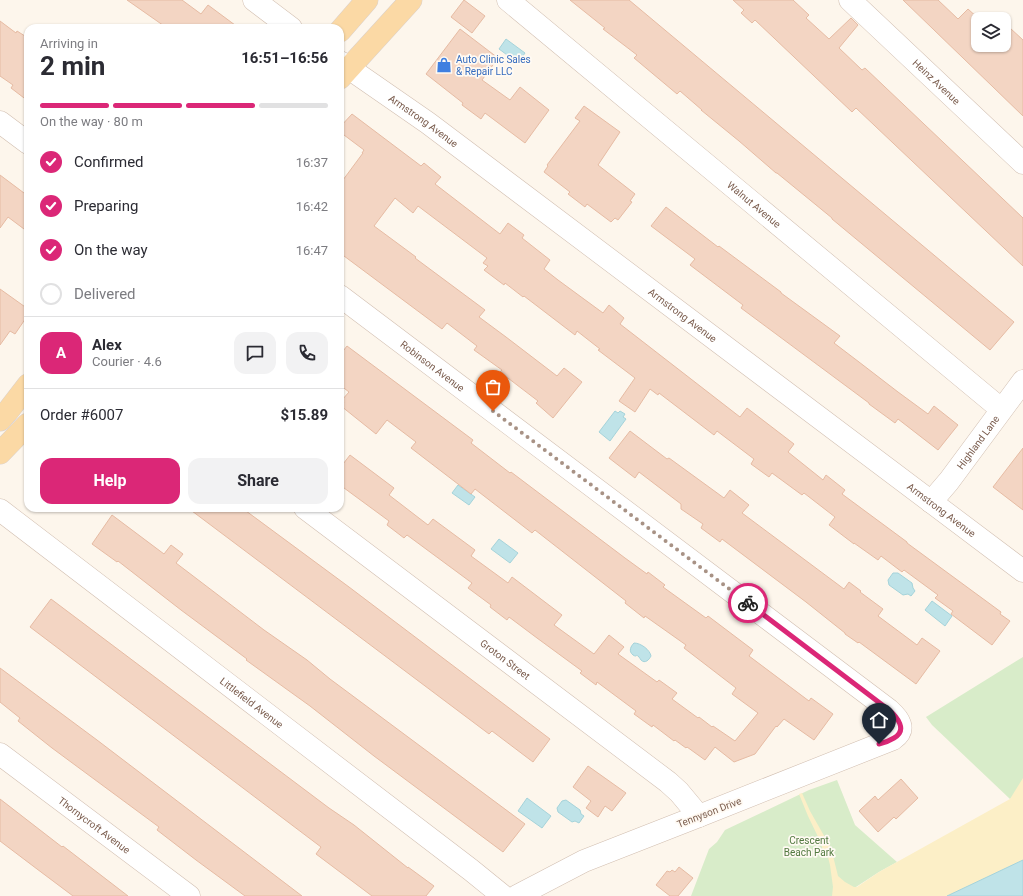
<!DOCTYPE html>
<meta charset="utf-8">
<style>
:root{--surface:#fff;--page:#f2f2f3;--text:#2b2b33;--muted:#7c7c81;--line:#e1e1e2;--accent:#db2777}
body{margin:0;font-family:Roboto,sans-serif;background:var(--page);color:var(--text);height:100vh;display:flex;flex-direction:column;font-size:15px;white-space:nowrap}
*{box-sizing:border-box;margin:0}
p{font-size:13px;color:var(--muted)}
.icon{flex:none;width:22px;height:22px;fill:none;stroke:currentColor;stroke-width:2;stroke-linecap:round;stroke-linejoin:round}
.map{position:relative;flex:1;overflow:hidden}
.drawer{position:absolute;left:24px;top:24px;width:320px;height:488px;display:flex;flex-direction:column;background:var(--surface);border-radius:12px;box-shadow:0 1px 3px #0004}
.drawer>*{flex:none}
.buttons{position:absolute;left:971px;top:12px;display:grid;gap:8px}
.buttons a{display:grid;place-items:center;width:40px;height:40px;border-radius:8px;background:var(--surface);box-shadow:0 1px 3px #0004;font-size:20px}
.pin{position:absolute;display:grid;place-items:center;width:34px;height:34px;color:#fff;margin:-41px -17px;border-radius:50% 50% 50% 0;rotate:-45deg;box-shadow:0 0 4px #0007}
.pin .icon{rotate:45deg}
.courier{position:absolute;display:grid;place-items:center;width:40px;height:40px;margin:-20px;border:3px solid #db2777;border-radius:50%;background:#fff;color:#222;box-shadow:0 1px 5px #0007}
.headline em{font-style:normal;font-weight:700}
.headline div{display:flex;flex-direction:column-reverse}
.headline{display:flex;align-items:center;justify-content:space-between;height:68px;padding:0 16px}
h1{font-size:26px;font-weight:700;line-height:30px}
.bar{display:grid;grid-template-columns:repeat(4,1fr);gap:6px 4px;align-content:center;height:48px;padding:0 16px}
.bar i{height:5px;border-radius:3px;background:var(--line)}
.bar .current{background:var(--accent)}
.bar p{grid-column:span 4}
.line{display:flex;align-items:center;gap:10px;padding:0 16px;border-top:1px solid var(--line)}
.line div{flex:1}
.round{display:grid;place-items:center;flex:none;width:42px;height:42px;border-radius:12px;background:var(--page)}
ol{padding:0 16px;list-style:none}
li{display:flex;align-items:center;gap:12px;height:44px}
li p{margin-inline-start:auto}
li .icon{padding:4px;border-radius:50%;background:var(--accent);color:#fff;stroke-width:4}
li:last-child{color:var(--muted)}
li i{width:22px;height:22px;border:2px solid var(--line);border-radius:50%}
.cta{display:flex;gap:8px;margin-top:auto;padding:8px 16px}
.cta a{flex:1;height:46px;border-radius:12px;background:var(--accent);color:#fff;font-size:16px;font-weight:700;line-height:46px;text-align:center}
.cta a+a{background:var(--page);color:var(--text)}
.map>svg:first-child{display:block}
</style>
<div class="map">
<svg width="1023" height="896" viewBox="0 0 1023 896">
<rect width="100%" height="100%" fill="#fdf6ec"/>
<!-- green -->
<g fill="#d8ecc9">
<polygon points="1023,657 1023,791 1010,799 932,725 926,717"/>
<polygon points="837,780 855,825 897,862 879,872 842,896 691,896 709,849 717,842 725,830 809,790"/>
</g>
<!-- sand -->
<polygon fill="#fcefc7" points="1023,778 1023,860 947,896 832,896 833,887 830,865 828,857 823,850 820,841 808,816 799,794 802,793 810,811 831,848 838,876 845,882 854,887 857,887 879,872 1010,799"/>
<!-- water -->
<g fill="#bfe3e8" stroke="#a5d3da">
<polygon points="506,39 525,53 518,63 499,49"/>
<polygon points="615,411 618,413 620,411 625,414 623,417 626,419 610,441 599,432"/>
<polygon points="458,485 475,497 469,505 452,493"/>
<polygon points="499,539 518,553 510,563 491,549"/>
<polygon points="893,573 898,573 912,583 913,588 915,591 911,596 908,594 903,595 889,585 888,580"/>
<polygon points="932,601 952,616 945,626 925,610"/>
<path d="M634 643C641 643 650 650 651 656 649 660 645 664 641 660 640 659 640 658 639 657 635 653 638 658 633 655 628 651 631 646 634 643Z"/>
<polygon points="527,798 551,816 542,828 518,811"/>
<polygon points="566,800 580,810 581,814 584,816 579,823 575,821 572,822 558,812 557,808 562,801"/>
<polygon points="1023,860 1023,896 947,896"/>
</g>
<!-- building -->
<g fill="#f3d5c3" stroke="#e6bba3">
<polygon points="127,0 182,0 201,14 208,5 239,28 167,28"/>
<polygon points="464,0 485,16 472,33 451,17"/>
<polygon points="570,0 629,0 1014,322 990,350 832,219 832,218 777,173 776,173 739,141 701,110 702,110 680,91 677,94 640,63 634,58 637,55 603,29 605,28"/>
<polygon points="733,0 793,0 809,15 806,18 829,39 851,18 858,25 839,48 862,70 865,68 1023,218 1023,266 856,108 852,112 755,20 752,23 741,13 744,10"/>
<polygon points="903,0 938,0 958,19 968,9 979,19 978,19 978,45 1004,45 1004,34 1010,28 1023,40 1023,116"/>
<polygon points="0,21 16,33 17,31 28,38 28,101 11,88 13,85 0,76"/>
<polygon points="460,29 498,58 482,80 510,100 520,87 549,110 525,143 485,113 481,119 462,105 463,103 426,74"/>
<polygon points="584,106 620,132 598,165 635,194 630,201 632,202 618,220 615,218 611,222 587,204 585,207 568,194 570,192 544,172 548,166 547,165 580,121 575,118"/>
<polygon points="352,114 421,166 424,163 441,177 435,184 500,234 508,223 524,235 522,238 550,260 544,269 558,280 603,313 609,305 624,318 620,324 740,417 747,408 794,444 788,452 823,480 826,475 845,490 842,494 884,525 907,542 907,543 1001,612 1000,614 1010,621 992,645 951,614 953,611 935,598 938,595 904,570 902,572 881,556 878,560 854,543 854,544 829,525 835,517 804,493 802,495 772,473 769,477 751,464 754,459 717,431 714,435 659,393 658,395 650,389 635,412 619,401 635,378 598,350 600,349 577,331 575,335 524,296 523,297 505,283 504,285 484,270 488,266 483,263 487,258 418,206 413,213 395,198 374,226 416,257 415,258 485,310 479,317 506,337 557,376 564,368 582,382 553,418 536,403 538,401 500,372 502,370 474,350 477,346 447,323 442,329 340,253 340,184 363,153 362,153 364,150 340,132 340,127"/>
<polygon points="0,175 28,196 28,232 8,217 0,228"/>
<polygon points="666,207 718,247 719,246 781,292 781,293 840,336 834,343 859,362 898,392 928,414 934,406 958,425 938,450 898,419 895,423 869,404 869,403 741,308 743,305 690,265 695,259 651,226"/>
<polygon points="0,289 28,309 28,315 15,334 10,331 0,345"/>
<polygon points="347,346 473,440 471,443 510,473 511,472 625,558 647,574 648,572 665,585 663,587 706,618 708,616 753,650 749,656 809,701 811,698 833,714 814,740 784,719 777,727 776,726 755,754 734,762 715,747 705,760 687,747 686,748 675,740 674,741 653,725 652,727 634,714 636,711 597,682 596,685 580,673 582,671 537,638 509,617 507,620 490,607 491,605 468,588 472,583 407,535 404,538 387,525 389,521 340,485 340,468 350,455 394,488 389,495 428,525 433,519 475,550 471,556 508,583 512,577 562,615 554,625 594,654 609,635 624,647 618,654 657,682 659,680 677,693 672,699 698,718 699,717 712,727 713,726 735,741 758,713 732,694 736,688 684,648 686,645 645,616 644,618 625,603 626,601 535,530 532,533 475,489 471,494 411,448 416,442 387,420 376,434 341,406 344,402 342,400 349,392 340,385 340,355"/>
<polygon points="630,431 667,459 669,458 724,498 730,490 749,505 742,513 844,589 849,582 861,591 860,592 883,609 878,616 917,645 922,638 940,651 916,684 859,642 858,643 845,634 845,633 806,602 722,539 720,542 701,528 703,524 681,509 681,504 639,472 635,478 609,458"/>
<polygon points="1023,448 1023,510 993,487"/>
<polygon points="188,508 242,508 349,587 550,739 533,762 492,731 489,734"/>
<polygon points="112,515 164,554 171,545 183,554 176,563 264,630 307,660 330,679 525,824 503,852 374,756 310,706 246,660 247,659 181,610 118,561 117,562 92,544"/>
<polygon points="51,599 329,808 354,825 408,868 408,867 434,886 426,896 372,896 316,854 321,847 30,627"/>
<polygon points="0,668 97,740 302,896 245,896 196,860 157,830 159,827 52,748 18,721 20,718 0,702"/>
<polygon points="588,766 626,793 612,811 605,806 598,817 586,808 591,801 573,787"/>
<polygon points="901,779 918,798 896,819 894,817 878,832 859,811 875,796 878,800"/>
<polygon points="0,799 62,847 63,846 128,896 73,896 37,869 0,841"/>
<polygon points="679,867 693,878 678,896 670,896 656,885 667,871 670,872 672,870 675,872"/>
</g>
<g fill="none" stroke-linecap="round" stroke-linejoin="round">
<defs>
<g id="minor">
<polyline points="254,0 291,28"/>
<path id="s1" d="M508 0 1001 409"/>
<path id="s2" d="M850 0 1023 163"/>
<path id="s3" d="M340 62 428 123 1023 571"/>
<polyline points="0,122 28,143"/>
<path id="s4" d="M340 296 889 710C899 719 907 729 893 739L699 816 584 861 517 896"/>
<path id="s5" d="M931 502 949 481 1023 381"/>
<path id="s6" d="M305 508 668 782 679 792 699 816"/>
<path id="s7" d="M0 510 471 870 503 896"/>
<path id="s8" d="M0 754 189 896"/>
</g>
<g id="major">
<polyline points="340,31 367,0"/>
<polyline points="340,78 411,0"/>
<polyline points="0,420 8,411 28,385"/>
<polyline points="0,453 28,424"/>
</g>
</defs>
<!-- minor casing -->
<use href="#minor" stroke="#d1beb0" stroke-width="23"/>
<!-- major casing -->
<use href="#major" stroke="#dad1cd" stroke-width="23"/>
<!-- minor -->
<use href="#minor" stroke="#fff" stroke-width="22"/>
<!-- major -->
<use href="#major" stroke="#fbd9a5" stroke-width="22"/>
</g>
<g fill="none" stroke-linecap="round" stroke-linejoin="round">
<!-- done -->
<polyline stroke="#a89285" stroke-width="4" stroke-dasharray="0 7.2" points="493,411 748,603"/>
<!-- route -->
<path stroke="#db2777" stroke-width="5" d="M748 603 889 710C897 717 908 730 894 738 889 741 884 743 879 744"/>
</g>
<!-- icons -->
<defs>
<symbol id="shop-bare" viewBox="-9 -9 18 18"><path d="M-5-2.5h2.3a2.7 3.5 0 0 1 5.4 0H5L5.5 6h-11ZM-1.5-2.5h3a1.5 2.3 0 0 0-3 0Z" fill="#3f7fe0" stroke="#fffaf3" stroke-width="2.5" paint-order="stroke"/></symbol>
</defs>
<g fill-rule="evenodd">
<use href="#shop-bare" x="433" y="54" width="22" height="22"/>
</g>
<g text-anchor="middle" stroke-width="3.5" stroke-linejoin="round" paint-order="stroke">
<!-- shop labels -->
<g font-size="10" fill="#366cbe" stroke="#fffaf3" text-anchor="start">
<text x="456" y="63">Auto Clinic Sales<tspan x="456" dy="12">&amp; Repair LLC</tspan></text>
</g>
<!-- street labels -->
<g font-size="10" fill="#7a5c4d" stroke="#fffaf3">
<text dy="4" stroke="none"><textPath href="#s2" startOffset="119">Heinz Avenue</textPath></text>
<text dy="4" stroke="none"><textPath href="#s3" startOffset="102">Armstrong Avenue</textPath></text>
<text dy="4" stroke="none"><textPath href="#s1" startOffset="320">Walnut Avenue</textPath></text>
<text dy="4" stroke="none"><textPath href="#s3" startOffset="426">Armstrong Avenue</textPath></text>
<text dy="4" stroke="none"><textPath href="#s4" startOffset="116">Robinson Avenue</textPath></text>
<text dy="4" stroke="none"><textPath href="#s5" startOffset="76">Highland Lane</textPath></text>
<text dy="4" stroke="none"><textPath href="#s3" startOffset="750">Armstrong Avenue</textPath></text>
<text dy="4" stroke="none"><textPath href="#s6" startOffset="251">Groton Street</textPath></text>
<text dy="4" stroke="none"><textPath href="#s7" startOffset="317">Littlefield Avenue</textPath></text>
<text transform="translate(709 812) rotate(-21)" y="4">Tennyson Drive</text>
<text dy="4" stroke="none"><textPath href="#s8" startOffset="118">Thornycroft Avenue</textPath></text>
</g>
<!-- park labels -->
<g font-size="10" fill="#537a41" stroke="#fffaf3">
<text x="809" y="844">Crescent<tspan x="809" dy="12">Beach Park</tspan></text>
</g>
</g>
</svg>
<div class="buttons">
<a><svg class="icon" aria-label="layers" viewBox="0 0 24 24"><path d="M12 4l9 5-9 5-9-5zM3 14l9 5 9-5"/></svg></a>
</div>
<div class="pin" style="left:493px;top:411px;background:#ea580c"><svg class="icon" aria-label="bag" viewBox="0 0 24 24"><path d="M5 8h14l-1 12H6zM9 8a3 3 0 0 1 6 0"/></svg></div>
<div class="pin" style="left:879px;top:744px;background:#1f2937"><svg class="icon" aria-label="home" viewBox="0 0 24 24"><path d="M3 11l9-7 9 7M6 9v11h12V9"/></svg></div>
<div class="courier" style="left:748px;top:603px"><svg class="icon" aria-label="bike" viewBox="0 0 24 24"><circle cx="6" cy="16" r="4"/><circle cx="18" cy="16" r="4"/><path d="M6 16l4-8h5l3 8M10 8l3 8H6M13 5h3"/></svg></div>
<section class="drawer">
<div class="headline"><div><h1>2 min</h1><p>Arriving in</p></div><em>16:51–16:56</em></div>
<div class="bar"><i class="current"></i><i class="current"></i><i class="current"></i><i></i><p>On the way · 80 m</p></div>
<ol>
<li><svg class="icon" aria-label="check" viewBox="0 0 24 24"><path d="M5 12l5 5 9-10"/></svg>Confirmed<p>16:37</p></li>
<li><svg class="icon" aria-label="check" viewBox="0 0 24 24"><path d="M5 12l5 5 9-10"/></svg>Preparing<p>16:42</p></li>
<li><svg class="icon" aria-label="check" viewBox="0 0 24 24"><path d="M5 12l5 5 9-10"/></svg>On the way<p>16:47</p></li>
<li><i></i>Delivered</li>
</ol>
<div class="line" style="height:72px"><b class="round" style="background:var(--accent);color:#fff">A</b><div><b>Alex</b><p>Courier · 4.6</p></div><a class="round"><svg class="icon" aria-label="chat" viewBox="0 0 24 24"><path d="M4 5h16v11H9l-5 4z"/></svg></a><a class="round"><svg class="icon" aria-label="phone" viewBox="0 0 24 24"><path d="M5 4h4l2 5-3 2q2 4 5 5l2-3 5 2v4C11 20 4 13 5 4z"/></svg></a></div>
<div class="line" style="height:52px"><div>Order #6007</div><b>$15.89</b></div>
<div class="cta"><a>Help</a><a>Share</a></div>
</section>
</div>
